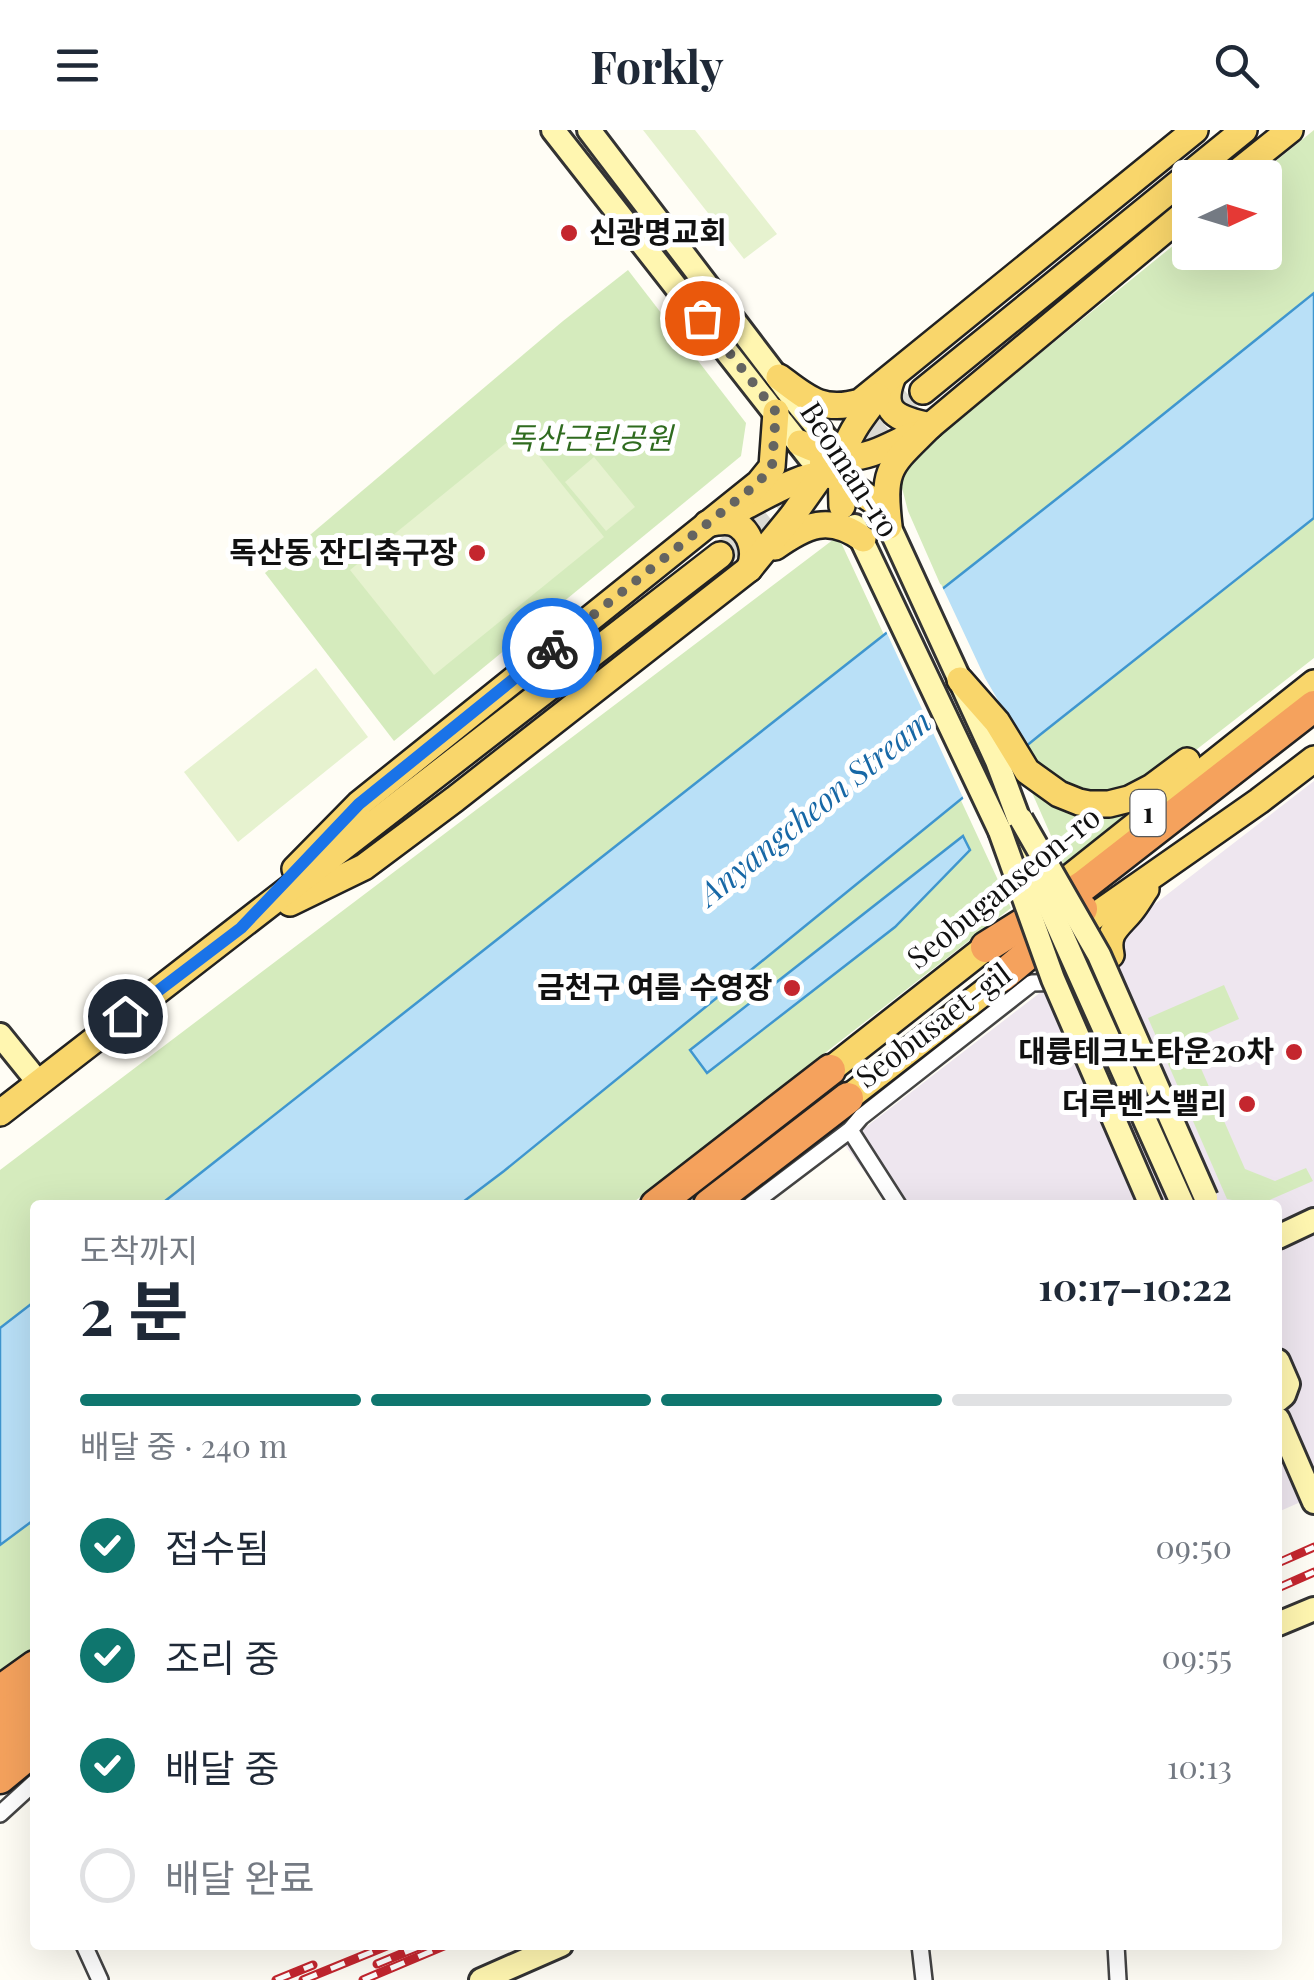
<!DOCTYPE html>
<html lang="ko">
<meta charset="utf-8">
<style>
:root{--surface:#fff;--page:#f2f2f3;--text:#1f2937;--muted:#747a83;--line:#e0e1e3;--accent:#0f766e}
body{margin:0;font-family:"Playfair Display","Noto Sans KR",serif;background:var(--page);color:var(--text);height:100vh;display:flex;flex-direction:column;font-size:38px;white-space:nowrap}
*{box-sizing:border-box;margin:0}
p{font-size:32px;color:var(--muted)}
.icon{flex:none;width:55px;height:55px;fill:none;stroke:currentColor;stroke-width:2;stroke-linecap:round;stroke-linejoin:round}
.map{position:relative;flex:1;overflow:hidden}
.drawer{position:absolute;left:30px;top:1070px;width:1252px;height:750px;display:flex;flex-direction:column;background:var(--surface);border-radius:10px;box-shadow:0 10px 40px #0002}
.drawer>*{flex:none}
.needle{width:65px;rotate:86deg}
.buttons{position:absolute;left:1172px;top:30px;display:grid;gap:20px}
.buttons a{display:grid;place-items:center;width:110px;height:110px;border-radius:10px;background:var(--surface);box-shadow:0 10px 40px #0002;font-size:50px}
.pin{position:absolute;display:grid;place-items:center;width:85px;height:85px;color:#fff;margin:-42px;border:5px solid #fff;border-radius:50%;box-shadow:0 2px 10px #0007}
.courier{position:absolute;display:grid;place-items:center;width:100px;height:100px;margin:-50px;border:8px solid #1a73e8;border-radius:50%;background:#fff;color:#222;box-shadow:0 2px 12px #0007}
.overview em{font-style:normal;font-weight:700}
.overview div{display:flex;flex-direction:column-reverse}
.overview{display:flex;align-items:center;justify-content:space-between;height:170px;padding:0 50px}
h1{font-size:65px;font-weight:700;line-height:75px}
.bar{display:grid;grid-template-columns:repeat(4,1fr);gap:15px 10px;align-content:center;height:120px;padding:0 50px}
.bar i{height:12px;border-radius:8px;background:var(--line)}
.bar .on{background:var(--accent)}
.bar p{grid-column:span 4}
ol{padding:0 50px;list-style:none}
li{display:flex;align-items:center;gap:30px;height:110px}
li p{margin-inline-start:auto}
li .icon{padding:10px;border-radius:50%;background:var(--accent);color:#fff;stroke-width:4}
li:last-child{color:var(--muted)}
li i{width:55px;height:55px;border:5px solid var(--line);border-radius:50%}
header{display:flex;justify-content:space-between;align-items:center;height:130px;padding:0 50px;background:var(--surface);font-size:45px;font-weight:700}
.map>svg:first-child{display:block}
</style>
<header><svg class="icon" aria-label="menu" viewBox="0 0 24 24"><path d="M4 6h16M4 12h16M4 18h16"/></svg>Forkly<svg class="icon" aria-label="search" viewBox="0 0 24 24"><circle cx="10" cy="10" r="6"/><path d="M15 15l6 6"/></svg></header>
<div class="map">
<svg width="1314" height="1850" viewBox="0 0 1314 1850">
<rect width="100%" height="100%" fill="#fffdf5"/>
<!-- industrial -->
<polygon fill="#eee6ef" points="1314,651 1314,1366 1278,1382 1278,1075 889,1075 844,1014"/>
<!-- green -->
<g fill="#d5ebbd">
<polygon points="1314,0 1314,528 1151,655 1121,683 1126,692 1067,742 908,381 901,354 905,333 1190,102 1190,122 1265,122 1265,48 1256,47"/>
<polygon points="628,140 746,293 741,326 394,611 265,443 563,191"/>
<polygon points="838,406 1011,778 630,1075 35,1075 35,1527 0,1553 0,1040"/>
<polygon points="1224,855 1239,889 1189,911 1245,1039 1275,1051 1306,1038 1313,1051 1258,1075 1227,1069 1148,888"/>
</g>
<!-- pitch -->
<g fill="#e6f2cf">
<polygon points="643,0 695,0 777,104 744,129"/>
<polygon points="520,302 604,407 434,545 350,440"/>
<polygon points="594,327 635,377 606,401 565,352"/>
<polygon points="316,538 368,607 238,712 184,642"/>
</g>
<!-- water -->
<g fill="#b9e0f7" stroke="#3f96cf" stroke-width="2.5">
<polygon points="1314,163 1314,388 1041,604 504,1041 459,1075 160,1075 1120,319"/>
<polygon points="963,706 970,720 895,797 707,943 690,920"/>
<polygon points="35,1171 35,1389 0,1415 0,1198"/>
</g>
<!-- pier -->
<polygon fill="#fffdf5" points="941,454 985,548 1028,621 965,672 885,499"/>
<g fill="none" stroke-linecap="round" stroke-linejoin="round">
<!-- primary-tunnel -->
<polyline stroke="#dbdad3" stroke-width="25" stroke-dasharray="25 12" stroke-linecap="butt" points="720,425 923,261"/>
<defs>
<g id="street">
<polyline points="850,1000 898,1075"/>
<polyline points="751,1075 850,1000 861,987 1032,853 1069,852 1108,827"/>
<polyline points="0,1684 35,1652"/>
<polyline points="84,1815 100,1850"/>
<polyline points="920,1815 924,1850"/>
<polyline points="1116,1815 1118,1850"/>
</g>
<g id="secondary">
<polyline points="553,0 810,328"/>
<polyline points="589,0 796,272 831,314"/>
<polyline points="878,380 889,396 997,631 1025,706"/>
<polyline points="855,396 1000,701 1037,749"/>
<polyline points="0,905 38,952"/>
<polyline points="1278,1107 1314,1090"/>
<polyline points="1278,1231 1288,1254 1284,1265 1278,1270"/>
<polyline points="1278,1289 1314,1372"/>
<polyline points="1278,1494 1314,1479"/>
<polyline points="481,1850 561,1815"/>
</g>
<g id="primary">
<polyline points="1230,48 1290,0"/>
<path d="M893 246C878 283 898 289 930 296"/>
<path d="M779 247C807 268 822 283 860 272L1195 0"/>
<polyline points="923,261 1244,0"/>
<path d="M800 313C852 336 863 329 912 305"/>
<path d="M842 376C840 319 843 311 878 266"/>
<path d="M744 377C764 367 807 341 828 345 844 348 859 362 872 370"/>
<path d="M707 394C716 392 726 390 734 393 751 401 757 423 749 439"/>
<path d="M889 396C882 337 890 336 930 296L1190 79"/>
<path d="M775 417C806 395 829 384 863 409"/>
<polyline points="960,550 997,592 1027,641 1059,664 1079,672 1089,674 1109,674 1129,669 1152,657 1187,631"/>
<polyline points="295,739 359,674 759,353 772,337 776,282"/>
<polyline points="1044,768 1314,553"/>
<polyline points="290,773 364,737 455,669 749,439 793,385 822,344 823,322 820,301"/>
<polyline points="1066,806 1259,671 1314,629"/>
<path d="M1111 825C1106 802 1118 797 1131 781 1137 774 1141 766 1146 759"/>
<polyline points="830,940 999,807"/>
<polyline points="848,968 1015,838"/>
<polyline points="0,983 720,425"/>
</g>
<g id="highway">
<polyline points="986,817 1083,756 1314,576"/>
<polyline points="1002,846 1082,779"/>
<polyline points="656,1075 830,940"/>
<polyline points="709,1075 848,968"/>
<polyline points="0,1561 35,1536"/>
<polyline points="0,1590 35,1563"/>
<polyline points="0,1616 35,1589"/>
<polyline points="0,1648 35,1619"/>
</g>
</defs>
<!-- street casing -->
<use href="#street" stroke="#444" stroke-width="20"/>
<!-- secondary casing -->
<use href="#secondary" stroke="#333" stroke-width="28"/>
<!-- primary casing -->
<use href="#primary" stroke="#222" stroke-width="30"/>
<!-- highway casing -->
<use href="#highway" stroke="#222" stroke-width="35"/>
<!-- street -->
<use href="#street" stroke="#fff" stroke-width="15"/>
<!-- secondary -->
<use href="#secondary" stroke="#fff6b0" stroke-width="22"/>
<!-- primary -->
<use href="#primary" stroke="#f9d66b" stroke-width="25"/>
<!-- highway -->
<use href="#highway" stroke="#f5a25d" stroke-width="30"/>
<defs>
<g id="rail">
<polyline points="1278,1433 1314,1417"/>
<polyline points="1278,1458 1314,1442"/>
<polyline points="377,1834 423,1815"/>
<polyline points="276,1850 313,1835"/>
<polyline points="303,1850 389,1815"/>
<polyline points="363,1850 446,1815"/>
</g>
</defs>
<!-- rail casing -->
<use href="#rail" stroke="#c4262e" stroke-width="9"/>
<!-- rail -->
<use href="#rail" stroke="#fff" stroke-width="5" stroke-dasharray="15" stroke-linecap="butt"/>
<defs>
<g id="secondary-bridge">
<polyline points="1021,689 1099,825 1206,1068"/>
<polyline points="1000,701 1053,849 1151,1075"/>
<polyline points="1037,749 1183,1075"/>
</g>
</defs>
<!-- secondary-bridge casing -->
<use href="#secondary-bridge" stroke="#333" stroke-width="28" stroke-linecap="butt"/>
<!-- secondary-bridge -->
<use href="#secondary-bridge" stroke="#fff6b0" stroke-width="22"/>
</g>
<g fill="none" stroke-linecap="round" stroke-linejoin="round">
<!-- done -->
<polyline stroke="#646461" stroke-width="10" stroke-dasharray="0 18" points="552,518 758,353 772,336 776,282 702,188"/>
<!-- route -->
<polyline stroke="#1a73e8" stroke-width="12" points="125,886 241,798 359,674 552,518"/>
</g>
<!-- markers -->
<g fill="#c4262e" stroke="#fff" stroke-width="4">
<circle cx="569" cy="103" r="10"/>
<circle cx="477" cy="423" r="10"/>
<circle cx="792" cy="858" r="10"/>
<circle cx="1294" cy="922" r="10"/>
<circle cx="1247" cy="974" r="10"/>
</g>
<g text-anchor="middle" stroke-width="10" stroke-linejoin="round" paint-order="stroke">
<!-- shield labels -->
<rect fill="#fff" stroke="#585858" stroke-width="2.5" x="1130.5" y="660" width="35" height="46" rx="8"/>
<g font-size="28" font-weight="bold" fill="#111">
<text x="1148" y="693">1</text>
</g>
<!-- poi labels -->
<g font-size="30" font-weight="bold" fill="#111" stroke="#fff" text-anchor="end">
<text x="589" y="113" text-anchor="start">신광명교회</text>
<text x="457" y="433">독산동 잔디축구장</text>
<text x="772" y="868">금천구 여름 수영장</text>
<text x="1274" y="932">대륭테크노타운20차</text>
<text x="1227" y="984">더루벤스밸리</text>
</g>
<!-- park labels -->
<g font-size="30" font-style="italic" fill="#2f6b1f" stroke="#fff">
<text x="590" y="319">독산근린공원</text>
</g>
<!-- street labels -->
<g font-size="30" fill="#111" stroke="#fff">
<text transform="translate(849 340) rotate(57)" y="10">Beoman-ro</text>
<text transform="translate(1004 758) rotate(-39)" y="10">Seobuganseon-ro</text>
<text transform="translate(934 896) rotate(-37)" y="10">Seobusaet-gil</text>
</g>
<!-- water labels -->
<g font-size="32" font-style="italic" fill="#1768a6" stroke="#fff">
<text transform="translate(815 678) rotate(-39)" y="11">Anyangcheon Stream</text>
</g>
</g>
</svg>
<div class="buttons">
<a><svg class="needle" viewBox="-14 -14 28 28"><path d="M0-13l5 13h-10z" fill="#e53935"/><path d="M0 13l5-13h-10z" fill="#747a83"/></svg></a>
</div>
<div class="pin" style="left:702px;top:188px;background:#ea580c"><svg class="icon" aria-label="bag" viewBox="0 0 24 24"><path d="M5 8h14l-1 12H6zM9 8a3 3 0 0 1 6 0"/></svg></div>
<div class="pin" style="left:125px;top:886px;background:#1f2937"><svg class="icon" aria-label="home" viewBox="0 0 24 24"><path d="M3 11l9-7 9 7M6 9v11h12V9"/></svg></div>
<div class="courier" style="left:552px;top:518px"><svg class="icon" aria-label="bike" viewBox="0 0 24 24"><circle cx="6" cy="16" r="4"/><circle cx="18" cy="16" r="4"/><path d="M6 16l4-8h5l3 8M10 8l3 8H6M13 5h3"/></svg></div>
<section class="drawer">
<div class="overview"><div><h1>2 분</h1><p>도착까지</p></div><em>10:17–10:22</em></div>
<div class="bar"><i class="on"></i><i class="on"></i><i class="on"></i><i></i><p>배달 중 · 240 m</p></div>
<ol>
<li><svg class="icon" aria-label="check" viewBox="0 0 24 24"><path d="M5 12l5 5 9-10"/></svg>접수됨<p>09:50</p></li>
<li><svg class="icon" aria-label="check" viewBox="0 0 24 24"><path d="M5 12l5 5 9-10"/></svg>조리 중<p>09:55</p></li>
<li><svg class="icon" aria-label="check" viewBox="0 0 24 24"><path d="M5 12l5 5 9-10"/></svg>배달 중<p>10:13</p></li>
<li><i></i>배달 완료</li>
</ol>
</section>
</div>
